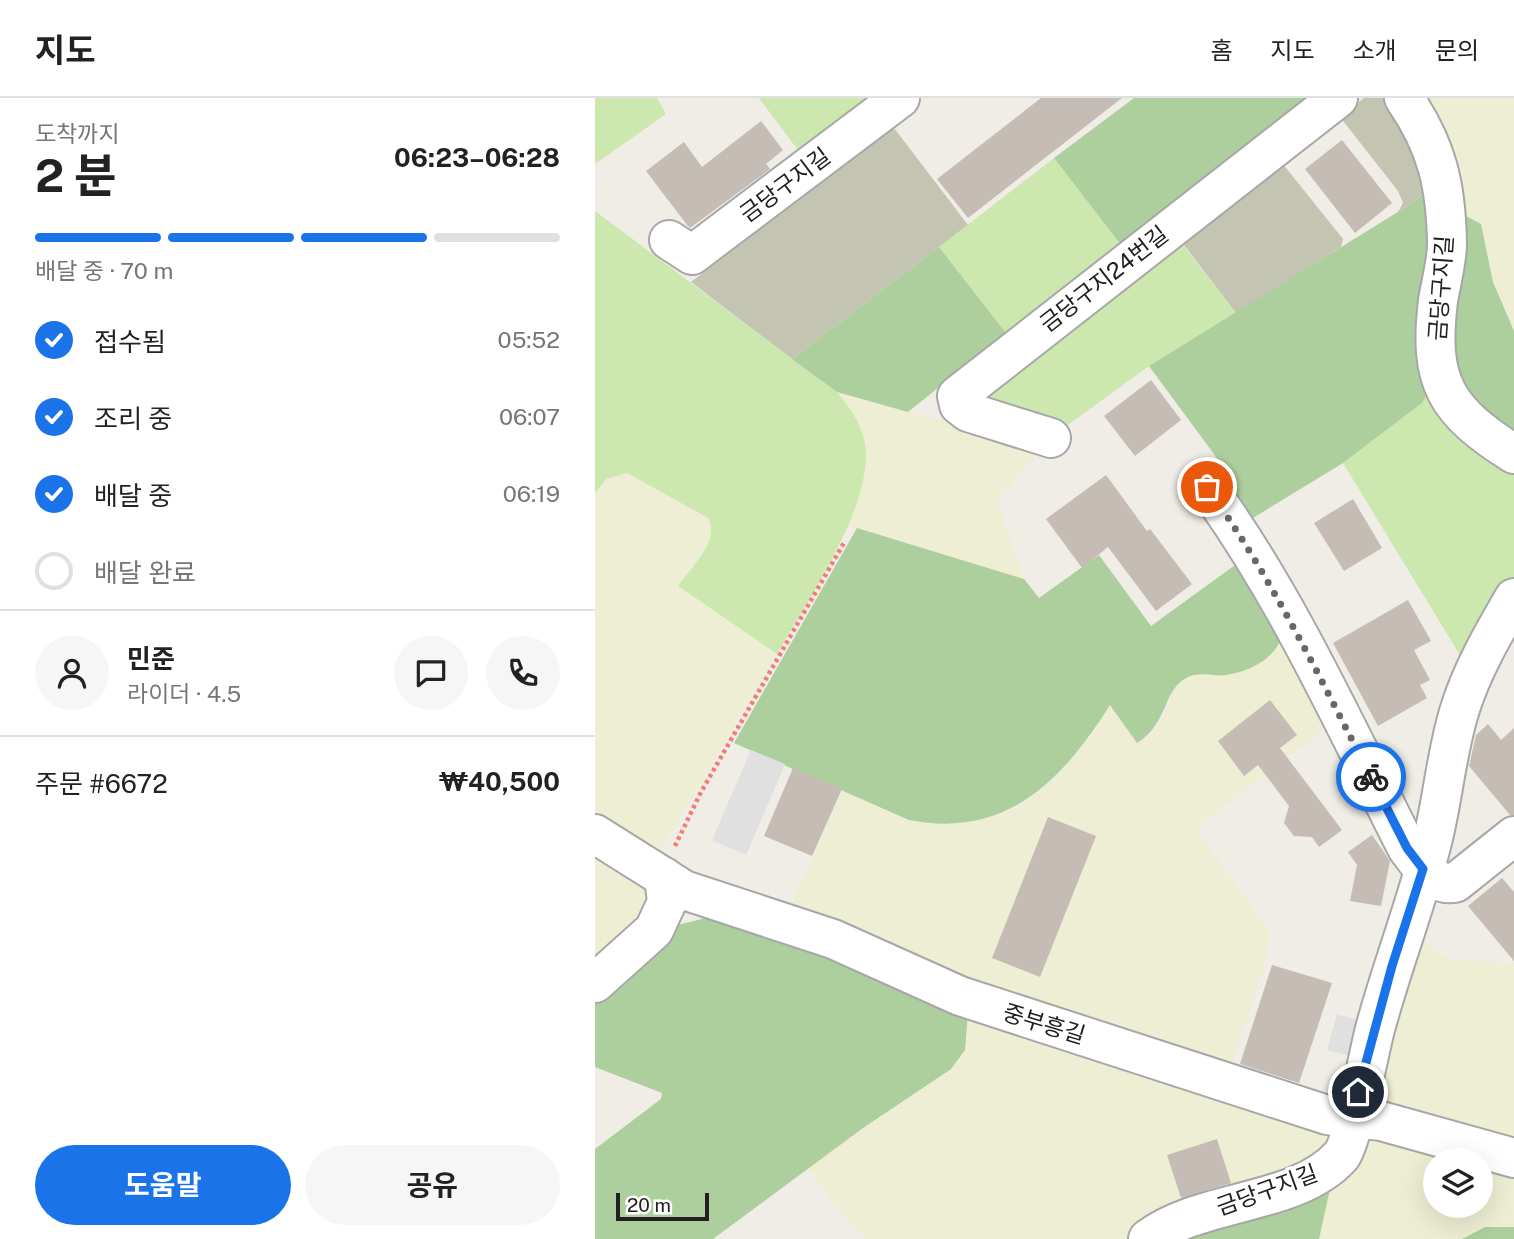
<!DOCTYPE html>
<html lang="ko">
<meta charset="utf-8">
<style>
:root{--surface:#fff;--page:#f6f6f6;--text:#222;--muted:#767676;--line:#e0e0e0;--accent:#1a73e8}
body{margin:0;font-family:"Public Sans","Noto Sans KR",sans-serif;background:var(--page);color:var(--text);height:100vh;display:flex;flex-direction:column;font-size:26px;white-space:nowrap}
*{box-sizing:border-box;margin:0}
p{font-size:23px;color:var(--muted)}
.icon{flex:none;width:38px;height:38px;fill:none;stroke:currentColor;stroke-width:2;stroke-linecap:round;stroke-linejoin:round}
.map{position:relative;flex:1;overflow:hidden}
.panel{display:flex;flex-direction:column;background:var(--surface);width:595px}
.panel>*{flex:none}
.buttons{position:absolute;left:828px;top:1050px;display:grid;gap:14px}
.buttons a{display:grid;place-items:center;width:70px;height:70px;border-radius:50%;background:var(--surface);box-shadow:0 7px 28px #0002;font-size:35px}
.scale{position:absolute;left:21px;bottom:18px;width:93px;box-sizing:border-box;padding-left:7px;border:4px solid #202020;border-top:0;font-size:19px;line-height:24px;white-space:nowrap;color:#202020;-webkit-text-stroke:5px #fff;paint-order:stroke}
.pin{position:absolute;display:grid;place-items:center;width:60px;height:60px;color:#fff;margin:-30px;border:4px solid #fff;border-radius:50%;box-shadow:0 2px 7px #0007}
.courier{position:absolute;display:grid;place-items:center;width:70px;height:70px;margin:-35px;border:5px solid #1a73e8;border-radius:50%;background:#fff;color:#222;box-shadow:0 2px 9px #0007}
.overview em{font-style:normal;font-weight:700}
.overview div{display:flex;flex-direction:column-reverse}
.overview{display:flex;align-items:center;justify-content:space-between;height:119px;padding:0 35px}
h1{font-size:46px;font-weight:700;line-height:52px}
.bar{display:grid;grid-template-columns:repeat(4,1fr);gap:10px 7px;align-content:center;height:84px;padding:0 35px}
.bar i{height:9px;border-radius:5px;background:var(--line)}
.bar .selected{background:var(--accent)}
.bar p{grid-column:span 4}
.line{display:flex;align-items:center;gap:18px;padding:0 35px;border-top:2px solid var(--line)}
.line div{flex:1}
.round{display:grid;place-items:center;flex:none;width:74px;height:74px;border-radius:37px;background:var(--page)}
ol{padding:0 35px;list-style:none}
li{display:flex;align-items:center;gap:21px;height:77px}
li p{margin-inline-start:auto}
li .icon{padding:7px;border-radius:50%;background:var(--accent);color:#fff;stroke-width:4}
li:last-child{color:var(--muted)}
li i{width:38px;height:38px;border:4px solid var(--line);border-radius:50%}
.action{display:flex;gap:14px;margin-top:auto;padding:14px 35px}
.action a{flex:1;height:80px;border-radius:42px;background:var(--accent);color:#fff;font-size:28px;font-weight:700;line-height:80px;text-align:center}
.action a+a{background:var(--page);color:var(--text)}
header{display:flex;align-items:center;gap:42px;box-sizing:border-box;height:98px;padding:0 35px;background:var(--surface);border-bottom:2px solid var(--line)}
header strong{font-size:33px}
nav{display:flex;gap:38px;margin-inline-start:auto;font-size:24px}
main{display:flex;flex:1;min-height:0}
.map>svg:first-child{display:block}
</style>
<header>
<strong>지도</strong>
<nav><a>홈</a><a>지도</a><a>소개</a><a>문의</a></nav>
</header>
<main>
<section class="panel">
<div class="overview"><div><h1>2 분</h1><p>도착까지</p></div><em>06:23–06:28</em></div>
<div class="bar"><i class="selected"></i><i class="selected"></i><i class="selected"></i><i></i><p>배달 중 · 70 m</p></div>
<ol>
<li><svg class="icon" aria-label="check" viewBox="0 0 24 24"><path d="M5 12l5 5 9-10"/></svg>접수됨<p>05:52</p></li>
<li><svg class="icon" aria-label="check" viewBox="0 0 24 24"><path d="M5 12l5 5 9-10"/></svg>조리 중<p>06:07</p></li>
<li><svg class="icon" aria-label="check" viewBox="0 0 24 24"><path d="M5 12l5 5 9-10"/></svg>배달 중<p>06:19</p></li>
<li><i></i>배달 완료</li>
</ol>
<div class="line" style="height:126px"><a class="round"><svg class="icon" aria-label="person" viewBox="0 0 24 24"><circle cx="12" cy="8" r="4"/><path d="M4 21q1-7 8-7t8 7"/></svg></a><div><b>민준</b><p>라이더 · 4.5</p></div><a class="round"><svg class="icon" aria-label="chat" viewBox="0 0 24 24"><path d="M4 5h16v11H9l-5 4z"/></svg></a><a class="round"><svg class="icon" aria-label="phone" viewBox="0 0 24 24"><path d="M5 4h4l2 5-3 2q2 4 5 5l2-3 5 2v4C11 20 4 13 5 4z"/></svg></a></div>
<div class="line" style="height:91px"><div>주문 #6672</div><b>₩40,500</b></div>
<div class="action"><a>도움말</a><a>공유</a></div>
</section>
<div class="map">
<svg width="919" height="1141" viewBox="0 0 919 1141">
<rect width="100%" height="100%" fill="#f0ece6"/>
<!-- construction -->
<g fill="#c4c4b2">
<polygon points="769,0 798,0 834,89 819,104 803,114 808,105 803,93 745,19"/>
<polygon points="299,30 373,127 197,261 96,184"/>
<polygon points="687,65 748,141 746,149 641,215 586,143"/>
</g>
<!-- farmland -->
<g fill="#edeed3">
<polygon points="817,0 919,0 919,233 898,184 892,150 862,121"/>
<polygon points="242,294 446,349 402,404 429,481 254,428 271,374 269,343 260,317"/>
<polygon points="24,375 32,375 113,420 118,429 117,440 83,488 182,556 66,752 56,758 0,728 0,395 11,381"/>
<polygon points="688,534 734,628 601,730 672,831 675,841 674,853 634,974 431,909 194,811 247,691 314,722 382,722 425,708 458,681 494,641 515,607 542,645 557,636 568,619 581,586 596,577 631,577"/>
<polygon points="0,747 51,779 62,804 0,871"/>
<polygon points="827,837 831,845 841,854 859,862 919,865 919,1050 795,1017 779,999"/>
<polygon points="373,914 740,1036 734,1055 540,1141 270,1141 250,1121 214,1070 370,952"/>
<polygon points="777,1035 880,1062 840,1062 840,1108 886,1108 886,1064 919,1071 919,1129 890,1129 867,1141 724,1141 737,1082"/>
</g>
<!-- grass -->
<g fill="#cde8ae">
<polygon points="0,0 62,0 71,16 0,66"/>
<polygon points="164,0 279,0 206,56"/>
<polygon points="459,60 526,147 411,235 344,149"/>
<path d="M0 113 242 294C254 309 264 322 269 341 284 400 211 504 182 556L83 488C96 469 126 442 113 420L32 375 11 381 0 395Z"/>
<polygon points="585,143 641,215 554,268 470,329 392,303 391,298"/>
<polygon points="834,293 919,372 919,482 871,567 748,365 827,305"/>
</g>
<!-- forest -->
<g fill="#adce9d">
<polygon points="539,0 722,0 526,147 459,60"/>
<polygon points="834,89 834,293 827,305 748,365 653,423 627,367 554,268 819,104"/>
<polygon points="871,118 886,126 898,184 919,233 919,349 887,328 850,260 862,121"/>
<polygon points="344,149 411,235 313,314 242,294 197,261"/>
<path d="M262 430 429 481 444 500 504 457 556 528 647 462 688 534C683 559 656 574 631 577 619 579 606 573 593 579 567 591 575 624 542 645L515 607C467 683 411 741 314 722L139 645Z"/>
<polygon points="111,820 192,840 373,914 370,952 356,971 268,1030 118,1141 0,1141 0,1051 66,1001 67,995 0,969 0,902 78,828"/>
<polygon points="737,1082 724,1141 569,1141"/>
<polygon points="890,1129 919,1129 919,1141 867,1141"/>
</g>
<!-- parking -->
<g fill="#e0e0e0">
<polygon points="156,652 190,666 151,757 117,742"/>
<polygon points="742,916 766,923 756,958 732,952"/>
</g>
<!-- building -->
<g fill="#c5bcb6">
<polygon points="446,0 527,0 373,120 342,81"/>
<polygon points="166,23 188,52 171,66 175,71 95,130 92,127 51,73 89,44 107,69"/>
<polygon points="747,42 797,105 760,135 710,71"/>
<polygon points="556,282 586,322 540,358 509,318"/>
<polygon points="511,377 552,433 555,431 597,486 561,513 513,449 487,470 451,421"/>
<polygon points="758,401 787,450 749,473 719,425"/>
<polygon points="813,502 836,543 819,552 835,582 825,587 832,600 783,628 738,545"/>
<polygon points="675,602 702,637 685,650 747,732 724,749 717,739 699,738 689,725 694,708 663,667 649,678 623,643"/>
<polygon points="893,626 906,642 919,630 919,717 915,717 874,668 881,637"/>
<polygon points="198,670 247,691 217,758 169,738"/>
<polygon points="453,719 501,738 445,879 397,860"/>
<polygon points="777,737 795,763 786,808 755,803 762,767 753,754"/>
<polygon points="907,780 919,794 919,863 873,808"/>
<polygon points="677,867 737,885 704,985 645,966"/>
<polygon points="622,1041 636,1085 586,1100 572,1057"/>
</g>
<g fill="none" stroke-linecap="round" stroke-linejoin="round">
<defs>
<g id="minor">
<path d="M809 0C842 48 851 87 852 145 852 164 846 184 843 203 833 285 851 313 919 356"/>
<polyline points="74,142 97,157 305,0"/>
<polyline points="456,340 373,314 364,307 362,298 743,0"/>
<path d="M612 389C693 501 750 628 812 750 826 768 836 788 860 785L919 738"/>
<polyline points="0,736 89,792 238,841 365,898 732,1017 786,1023 919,1060"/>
<polyline points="0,885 59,832 72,804 69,779"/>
<path d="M553 1141C607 1100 701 1108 746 1058 757 1045 774 954 780 931 797 868 821 807 837 744 848 701 851 657 864 614 876 574 898 536 919 500"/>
</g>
</defs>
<!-- minor casing -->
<use href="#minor" stroke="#a7a7a7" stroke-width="42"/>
<!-- path -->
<polyline stroke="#f57b72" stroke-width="4.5" stroke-dasharray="3.5 3.5" stroke-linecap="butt" points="80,748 106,694 250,443"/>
<!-- minor -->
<use href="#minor" stroke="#fff" stroke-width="38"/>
</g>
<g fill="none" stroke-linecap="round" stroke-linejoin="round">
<!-- done -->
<path stroke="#696765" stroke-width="7" stroke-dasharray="0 12.6" d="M612 389C677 480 725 580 776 679"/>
<!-- route -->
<polyline stroke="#1a73e8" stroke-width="9" points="763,994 797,868 828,771 812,750 776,679"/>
</g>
<g text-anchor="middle" stroke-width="7" stroke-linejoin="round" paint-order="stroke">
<!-- street labels -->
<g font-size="23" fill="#202020" stroke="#fff">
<text transform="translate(190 87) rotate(-37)" y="8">금당구지길</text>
<text transform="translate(509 181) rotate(-38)" y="8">금당구지24번길</text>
<text transform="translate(846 190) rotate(-86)" y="8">금당구지길</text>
<text transform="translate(449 926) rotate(17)" y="8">중부흥길</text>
<text transform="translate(672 1092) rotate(-20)" y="8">금당구지길</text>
</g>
</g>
</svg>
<div class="buttons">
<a><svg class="icon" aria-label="layers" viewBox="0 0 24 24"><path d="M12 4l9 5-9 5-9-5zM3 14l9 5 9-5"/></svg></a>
</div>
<div class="scale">20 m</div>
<div class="pin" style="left:612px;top:389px;background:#ea580c"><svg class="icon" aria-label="bag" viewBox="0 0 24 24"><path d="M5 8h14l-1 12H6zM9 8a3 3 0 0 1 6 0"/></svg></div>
<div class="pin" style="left:763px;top:994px;background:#1f2937"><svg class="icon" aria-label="home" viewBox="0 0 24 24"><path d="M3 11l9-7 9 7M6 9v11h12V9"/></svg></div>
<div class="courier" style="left:776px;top:679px"><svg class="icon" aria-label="bike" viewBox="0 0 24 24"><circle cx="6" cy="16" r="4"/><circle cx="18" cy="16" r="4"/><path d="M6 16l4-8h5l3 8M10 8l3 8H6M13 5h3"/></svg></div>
</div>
</main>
